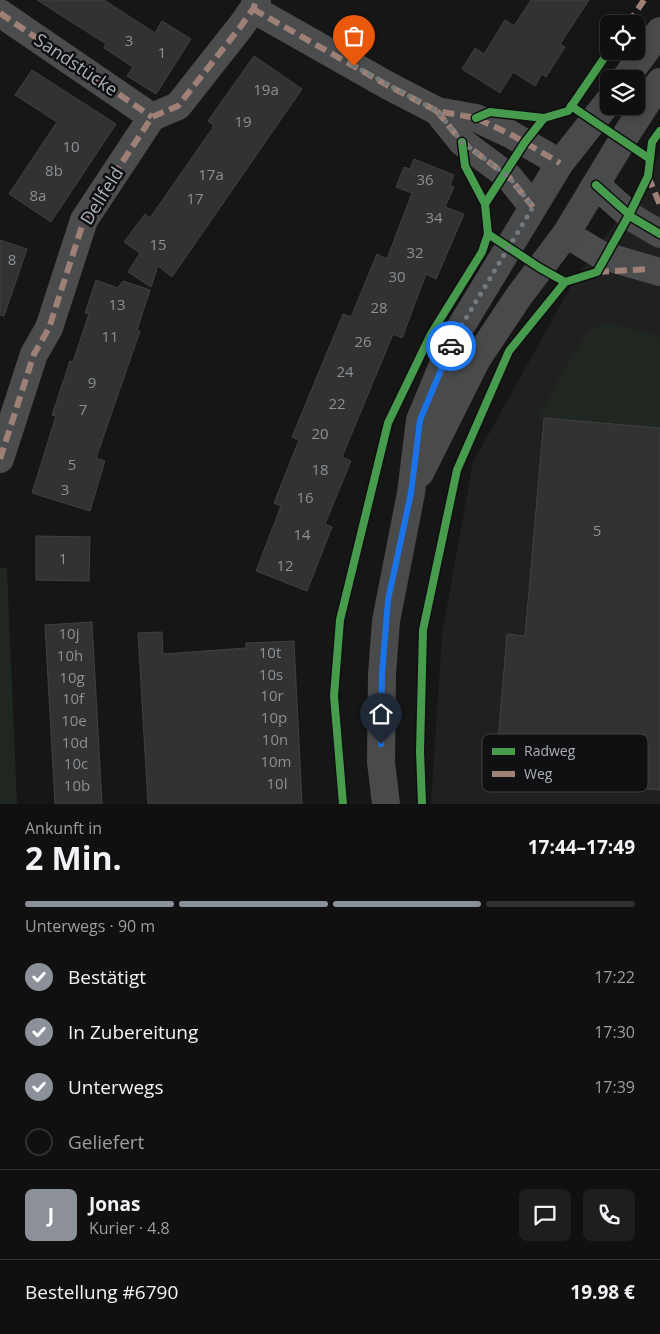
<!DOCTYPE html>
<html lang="de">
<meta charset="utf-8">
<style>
:root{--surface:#101010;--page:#1e1e1e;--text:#f1f3f6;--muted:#9c9d9f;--line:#303030;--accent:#8c9099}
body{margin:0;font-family:"Open Sans",sans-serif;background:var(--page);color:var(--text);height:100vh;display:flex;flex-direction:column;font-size:19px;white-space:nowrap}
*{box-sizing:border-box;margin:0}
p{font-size:16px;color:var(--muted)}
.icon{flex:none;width:28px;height:28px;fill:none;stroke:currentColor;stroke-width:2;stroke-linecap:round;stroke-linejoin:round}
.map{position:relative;height:804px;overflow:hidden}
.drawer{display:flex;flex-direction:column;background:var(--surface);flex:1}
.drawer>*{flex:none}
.tools{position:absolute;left:600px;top:15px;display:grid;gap:10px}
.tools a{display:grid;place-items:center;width:45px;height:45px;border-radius:8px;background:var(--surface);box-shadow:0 2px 12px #0003,0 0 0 1px var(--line);font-size:25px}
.pin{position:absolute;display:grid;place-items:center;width:42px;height:42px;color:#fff;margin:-51px -21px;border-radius:50% 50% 50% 0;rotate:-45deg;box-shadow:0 0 5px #0007}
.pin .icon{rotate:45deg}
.courier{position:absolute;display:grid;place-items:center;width:50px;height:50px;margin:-25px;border:4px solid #1a73e8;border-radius:50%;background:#fff;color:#222;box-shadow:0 1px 6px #0007}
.head em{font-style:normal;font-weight:700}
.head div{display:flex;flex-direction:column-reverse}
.head{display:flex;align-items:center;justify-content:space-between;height:85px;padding:0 25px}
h1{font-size:32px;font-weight:700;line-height:38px}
.bar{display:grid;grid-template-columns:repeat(4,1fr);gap:8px 5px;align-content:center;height:60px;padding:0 25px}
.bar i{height:6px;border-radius:4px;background:var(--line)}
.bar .on{background:var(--accent)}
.bar p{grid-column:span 4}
.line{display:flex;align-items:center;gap:12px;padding:0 25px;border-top:1px solid var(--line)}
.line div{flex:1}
.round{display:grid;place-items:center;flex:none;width:52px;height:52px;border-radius:8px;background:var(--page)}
ol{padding:0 25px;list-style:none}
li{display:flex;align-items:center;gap:15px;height:55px}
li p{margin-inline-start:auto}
li .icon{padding:5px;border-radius:50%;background:var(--accent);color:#fff;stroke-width:4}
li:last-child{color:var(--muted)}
li i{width:28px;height:28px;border:2px solid var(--line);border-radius:50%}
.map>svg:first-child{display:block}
</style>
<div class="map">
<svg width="660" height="804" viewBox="0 0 660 804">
<rect width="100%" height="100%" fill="#161616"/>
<!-- built -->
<polygon fill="#202021" points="660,155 660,804 431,804 442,634 473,462 576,277 642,186"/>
<!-- green -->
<g fill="#202620">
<polygon points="606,324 623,326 660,337 660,428 537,418 583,338 593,328"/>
<polygon points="0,568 7,568 17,804 0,804"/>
</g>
<!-- building -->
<g fill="#323233" stroke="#3e4042">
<polygon points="37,0 104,0 155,33 162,21 191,39 156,94 127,76 133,67 104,48 106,44"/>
<polygon points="531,0 589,0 560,44 565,47 546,77 542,74 535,86 513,72 500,93 462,69 475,48 484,54 505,20 514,26"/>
<polygon points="254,56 302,89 172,277 158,266 151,287 128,272 140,253 124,242 145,214 150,218 214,126 208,121"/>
<polygon points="32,70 116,124 51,222 9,194 57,122 15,95"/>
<polygon points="414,159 454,175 450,185 454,187 445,207 464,214 436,279 426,274 402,338 393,334 342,457 351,461 325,524 332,527 307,591 256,571 281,506 274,503 299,440 292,437 343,314 351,317 377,254 387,259 412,193 396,187 404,167 410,169"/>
<polygon points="0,240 27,249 4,316 0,315"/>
<polygon points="96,280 118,288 123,281 150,290 137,330 140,331 96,458 105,461 90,511 32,493 56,416 52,415 70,361 73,362 89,314 85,313"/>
<polygon points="544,418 660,428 660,790 495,776 507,634 525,636"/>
<polygon points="36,536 90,537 89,581 36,580"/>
<polygon points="92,622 102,804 55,804 45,625"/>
<polygon points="162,632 163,654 246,648 246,643 294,641 302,804 148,804 138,633"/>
</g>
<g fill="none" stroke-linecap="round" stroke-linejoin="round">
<!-- street -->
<g stroke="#4a4c4e" stroke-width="28">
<polyline points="253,9 387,85 437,111 476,118 510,134 560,163"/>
<polyline points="0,13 152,117"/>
<polyline points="437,111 462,142 509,177 533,207"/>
<polyline points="596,185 633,218 660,234"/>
<polyline points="566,234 601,255 660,272"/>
<polyline points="0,459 34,354 49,328 84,220 152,117 178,106 241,26 253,9 257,0"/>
</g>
<!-- secondary -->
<g stroke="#494a4c" stroke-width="28">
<polyline points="625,79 660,31"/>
<polyline points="420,473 477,359 519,296 566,234 622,141 660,82"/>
<polyline points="386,804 381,762 382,674 386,621 411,493 420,420 454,338 560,163 609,101"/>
</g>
<!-- quiet -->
<g stroke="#9e8076" stroke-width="6" stroke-dasharray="12 6" stroke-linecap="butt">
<polyline points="253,9 387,85 437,111 476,118 510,134 560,163"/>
<polyline points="0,13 152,117"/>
<polyline points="628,24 644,0"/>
<polyline points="437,111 462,142 509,177 533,207"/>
<polyline points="648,176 660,205"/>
<polyline points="597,272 648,269"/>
<polyline points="0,459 34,354 49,328 84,220 152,117 178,106 241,26 253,9 257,0"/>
</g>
<defs>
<g id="cycleway">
<polyline points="571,106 650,159"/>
<polyline points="476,118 490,112 544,118"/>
<polyline points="462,142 465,166 485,204"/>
<polyline points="596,185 633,218 660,234"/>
<polyline points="488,234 540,268 565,282"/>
<polyline points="343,804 334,696 340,620 388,423 431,334 482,252 488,234 485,204 525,142 544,118 568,111 609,51"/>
<polyline points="422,804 420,751 423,630 457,470 509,351 565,282 597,272 629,215 648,176 652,142 660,131"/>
</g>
</defs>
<!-- cycleway casing -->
<use href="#cycleway" stroke="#101012" stroke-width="11"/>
<!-- cycleway -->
<use href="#cycleway" stroke="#469c4c" stroke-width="8"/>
</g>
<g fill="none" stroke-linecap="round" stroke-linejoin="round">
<!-- done -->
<polyline stroke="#757a7d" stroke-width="5" stroke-dasharray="0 9" points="354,66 437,111 462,142 509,177 533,207 454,338 451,346"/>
<!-- route -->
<polyline stroke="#1a73e8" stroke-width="6" points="381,744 382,674 388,600 411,493 420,420 451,346"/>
</g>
<g text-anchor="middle" stroke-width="5" stroke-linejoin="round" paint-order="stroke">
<!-- number labels -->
<g font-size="15" fill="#8a9094">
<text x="129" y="46">3</text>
<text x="162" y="58">1</text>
<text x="266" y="95">19a</text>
<text x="243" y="127">19</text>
<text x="71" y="152">10</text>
<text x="54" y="176">8b</text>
<text x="211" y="180">17a</text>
<text x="425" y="185">36</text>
<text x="38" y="201">8a</text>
<text x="195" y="204">17</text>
<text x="434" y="223">34</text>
<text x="158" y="250">15</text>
<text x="415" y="258">32</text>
<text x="12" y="265">8</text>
<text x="397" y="282">30</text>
<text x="117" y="310">13</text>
<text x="379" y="313">28</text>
<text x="110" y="342">11</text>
<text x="363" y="347">26</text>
<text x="345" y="377">24</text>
<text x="92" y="388">9</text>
<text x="337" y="409">22</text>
<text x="83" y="415">7</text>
<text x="320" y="439">20</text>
<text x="72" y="470">5</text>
<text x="320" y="475">18</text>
<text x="65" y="495">3</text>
<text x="305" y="503">16</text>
<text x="597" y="536">5</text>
<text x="302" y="540">14</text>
<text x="63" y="564">1</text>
<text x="285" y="571">12</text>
<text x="69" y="639">10j</text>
<text x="270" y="658">10t</text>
<text x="70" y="661">10h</text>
<text x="271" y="680">10s</text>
<text x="72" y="683">10g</text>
<text x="272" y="701">10r</text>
<text x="73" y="704">10f</text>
<text x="274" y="723">10p</text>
<text x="74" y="726">10e</text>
<text x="275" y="745">10n</text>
<text x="75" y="748">10d</text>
<text x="276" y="767">10m</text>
<text x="76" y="769">10c</text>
<text x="277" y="789">10l</text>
<text x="77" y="791">10b</text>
</g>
<!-- street labels -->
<g font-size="18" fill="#a8b0b5" stroke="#101012">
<text transform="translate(76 65) rotate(34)" y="6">Sandstücke</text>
<text transform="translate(102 196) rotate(-58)" y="6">Dellfeld</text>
</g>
</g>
<!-- legend -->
<rect x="482" y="734" width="166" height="58" rx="8" fill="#101012" stroke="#3e4043" stroke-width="1"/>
<rect x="492" y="748" width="23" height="7" fill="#469c4c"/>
<rect x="492" y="771" width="23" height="6" fill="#9e8076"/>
<g font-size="14" fill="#a8b0b5">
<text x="524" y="756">Radweg</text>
<text x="524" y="779">Weg</text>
</g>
</svg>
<div class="tools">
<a><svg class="icon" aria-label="locate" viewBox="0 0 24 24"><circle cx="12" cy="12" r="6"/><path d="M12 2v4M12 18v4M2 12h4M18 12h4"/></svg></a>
<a><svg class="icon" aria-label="layers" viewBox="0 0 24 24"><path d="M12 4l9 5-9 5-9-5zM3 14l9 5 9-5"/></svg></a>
</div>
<div class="pin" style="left:354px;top:66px;background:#ea580c"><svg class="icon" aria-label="bag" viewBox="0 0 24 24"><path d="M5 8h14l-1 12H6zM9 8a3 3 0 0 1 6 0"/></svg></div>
<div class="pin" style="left:381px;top:744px;background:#1f2937"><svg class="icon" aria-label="home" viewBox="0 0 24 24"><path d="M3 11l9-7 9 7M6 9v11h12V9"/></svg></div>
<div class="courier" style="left:451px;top:346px"><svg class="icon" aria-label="car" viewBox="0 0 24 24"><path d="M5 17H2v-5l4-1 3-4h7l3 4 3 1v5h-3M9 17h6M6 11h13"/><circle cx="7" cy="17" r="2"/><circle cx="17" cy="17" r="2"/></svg></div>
</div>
<section class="drawer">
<div class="head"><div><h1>2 Min.</h1><p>Ankunft in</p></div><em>17:44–17:49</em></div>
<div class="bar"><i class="on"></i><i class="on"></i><i class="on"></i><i></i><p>Unterwegs · 90 m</p></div>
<ol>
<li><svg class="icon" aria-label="check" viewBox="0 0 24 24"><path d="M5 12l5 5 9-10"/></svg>Bestätigt<p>17:22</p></li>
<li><svg class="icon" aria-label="check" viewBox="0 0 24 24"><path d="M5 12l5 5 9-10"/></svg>In Zubereitung<p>17:30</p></li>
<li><svg class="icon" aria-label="check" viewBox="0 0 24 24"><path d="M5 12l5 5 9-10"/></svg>Unterwegs<p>17:39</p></li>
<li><i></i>Geliefert</li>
</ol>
<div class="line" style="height:90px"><b class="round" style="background:var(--accent);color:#fff">J</b><div><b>Jonas</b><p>Kurier · 4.8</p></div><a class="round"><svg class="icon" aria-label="chat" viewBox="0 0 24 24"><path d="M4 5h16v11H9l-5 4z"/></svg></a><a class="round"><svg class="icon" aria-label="phone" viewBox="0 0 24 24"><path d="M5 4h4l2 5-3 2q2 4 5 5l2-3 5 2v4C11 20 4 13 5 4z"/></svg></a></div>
<div class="line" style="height:65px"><div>Bestellung #6790</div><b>19.98 €</b></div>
</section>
